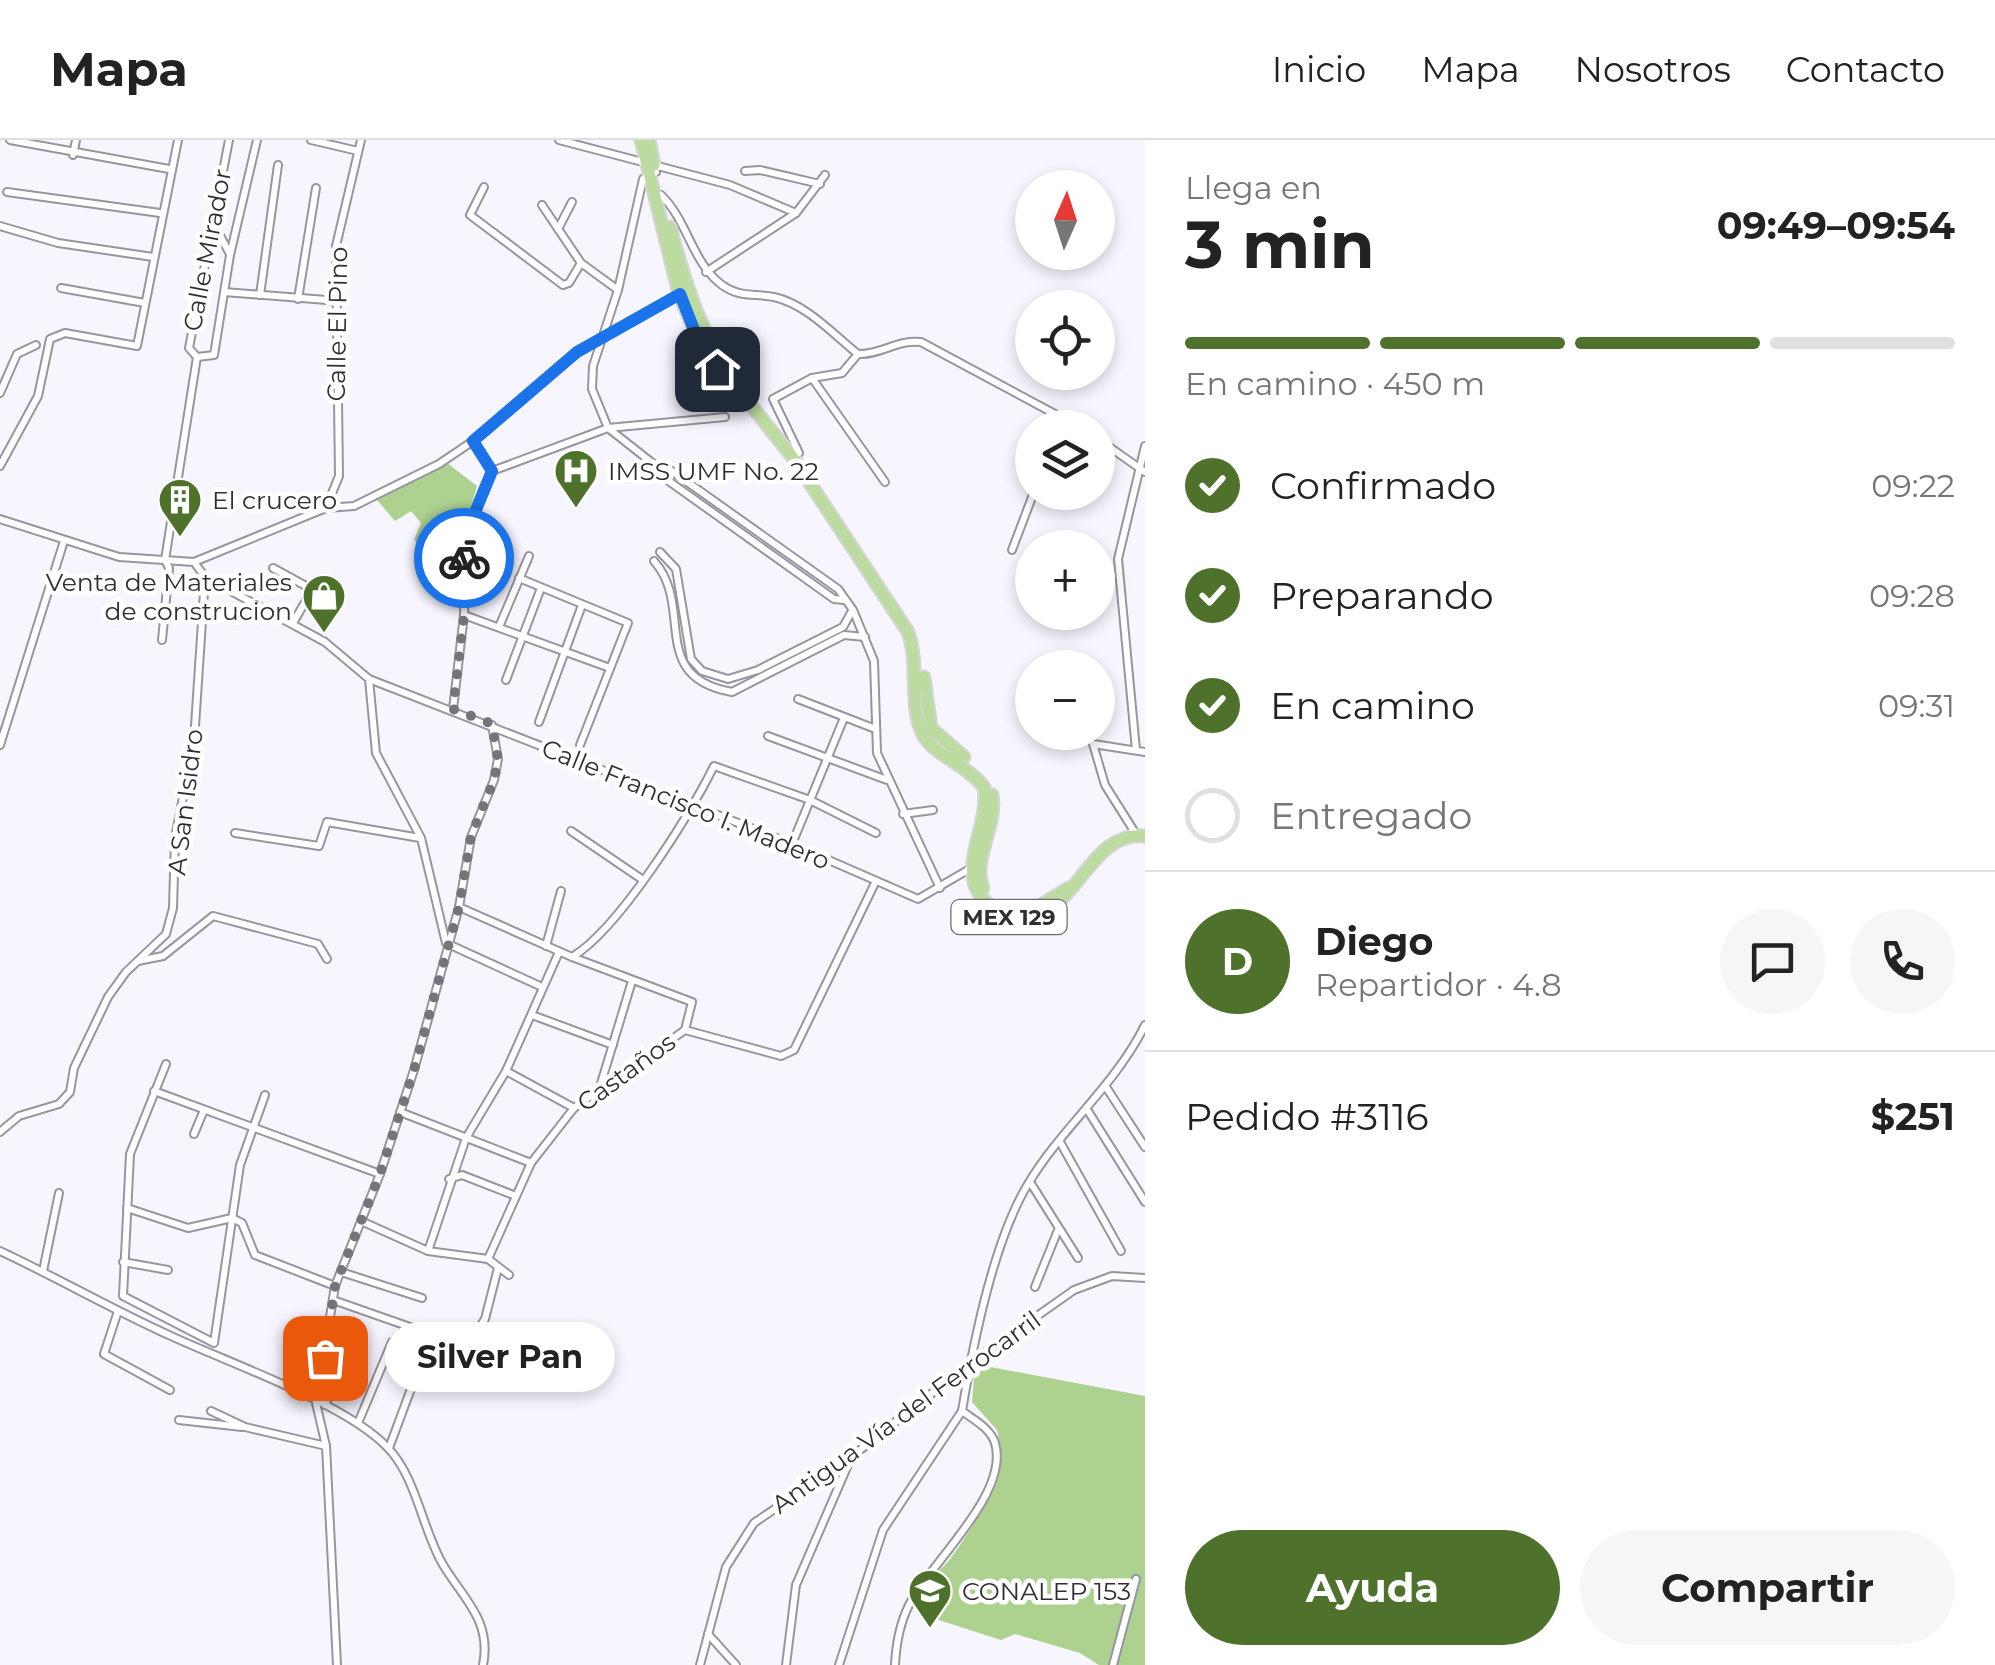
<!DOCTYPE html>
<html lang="es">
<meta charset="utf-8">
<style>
:root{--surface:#fff;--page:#f6f6f6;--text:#222;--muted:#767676;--line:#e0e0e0;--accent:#4e722b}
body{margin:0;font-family:Montserrat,sans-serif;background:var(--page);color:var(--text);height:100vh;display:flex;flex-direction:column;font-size:38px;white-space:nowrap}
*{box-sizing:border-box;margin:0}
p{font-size:32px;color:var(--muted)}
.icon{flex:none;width:55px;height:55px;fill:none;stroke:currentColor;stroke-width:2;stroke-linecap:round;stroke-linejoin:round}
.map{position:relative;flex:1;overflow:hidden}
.drawer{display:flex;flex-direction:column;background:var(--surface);width:850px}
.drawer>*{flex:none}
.needle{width:65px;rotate:3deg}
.controls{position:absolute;left:1015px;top:30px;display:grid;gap:20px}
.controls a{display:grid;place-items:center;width:100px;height:100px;border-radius:50%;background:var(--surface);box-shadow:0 5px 15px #0003;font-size:50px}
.pin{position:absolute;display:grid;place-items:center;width:85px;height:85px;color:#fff;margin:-42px;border-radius:20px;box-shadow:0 5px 15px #0006}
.courier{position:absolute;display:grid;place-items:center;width:100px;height:100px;margin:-50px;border:8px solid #1a73e8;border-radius:50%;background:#fff;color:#222;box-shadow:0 2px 12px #0007}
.bubble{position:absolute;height:70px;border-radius:35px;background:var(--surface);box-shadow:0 5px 15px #0003;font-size:32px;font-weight:700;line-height:70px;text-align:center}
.overview em{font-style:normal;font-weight:700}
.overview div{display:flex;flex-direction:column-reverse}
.overview{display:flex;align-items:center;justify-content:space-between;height:170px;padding:0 40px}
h1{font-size:65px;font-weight:700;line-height:75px}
.bar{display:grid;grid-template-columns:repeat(4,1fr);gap:15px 10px;align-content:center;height:120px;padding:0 40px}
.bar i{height:12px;border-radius:8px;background:var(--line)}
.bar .on{background:var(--accent)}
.bar p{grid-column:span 4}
.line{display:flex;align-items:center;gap:25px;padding:0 40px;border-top:2px solid var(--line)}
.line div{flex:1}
.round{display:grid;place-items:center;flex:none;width:105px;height:105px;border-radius:52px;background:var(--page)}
ol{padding:0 40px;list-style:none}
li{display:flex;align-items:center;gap:30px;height:110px}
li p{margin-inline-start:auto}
li .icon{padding:10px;border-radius:50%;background:var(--accent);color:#fff;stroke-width:4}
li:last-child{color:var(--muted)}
li i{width:55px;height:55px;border:5px solid var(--line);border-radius:50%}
.cta{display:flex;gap:20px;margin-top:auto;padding:20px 40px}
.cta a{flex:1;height:115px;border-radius:60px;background:var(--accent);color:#fff;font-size:40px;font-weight:700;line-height:115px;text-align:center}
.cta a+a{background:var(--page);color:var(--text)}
header{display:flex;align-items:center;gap:60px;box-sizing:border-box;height:140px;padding:0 50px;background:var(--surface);border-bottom:2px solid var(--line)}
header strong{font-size:48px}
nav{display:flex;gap:55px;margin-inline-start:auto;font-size:35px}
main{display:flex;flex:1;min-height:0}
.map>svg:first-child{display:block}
</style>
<header>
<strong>Mapa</strong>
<nav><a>Inicio</a><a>Mapa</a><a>Nosotros</a><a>Contacto</a></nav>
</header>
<main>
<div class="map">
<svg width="1145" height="1525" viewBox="0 0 1145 1525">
<rect width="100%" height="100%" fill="#f7f5fe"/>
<!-- green -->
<g fill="#add18f">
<polygon points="447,323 477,346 456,417 443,408 438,418 414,400 421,383 411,371 395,381 377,360"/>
<path d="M985 1226 1145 1256V1525H1099L1080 1513 1015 1494 1001 1500 917 1473C916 1445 941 1433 953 1415 977 1382 1007 1332 997 1290L972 1262 974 1237Z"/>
</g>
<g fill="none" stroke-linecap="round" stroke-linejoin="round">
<defs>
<g id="minor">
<polyline points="10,0 169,29"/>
<polyline points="311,0 358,11"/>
<polyline points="559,0 730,45 796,73"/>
<polyline points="73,15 76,0"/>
<polyline points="745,31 760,30 820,44"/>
<polyline points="656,32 643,39 618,150 593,226 592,249 608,288 660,329 669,329 838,449 853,470 874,521 877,613 940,748"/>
<polyline points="484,47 470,75 563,145 569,143 581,123"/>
<polyline points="7,52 160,73"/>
<path d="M661 55C688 81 692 123 722 145 740 158 754 153 774 157 806 164 833 194 858 214"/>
<polyline points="542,65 581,123 618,150"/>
<polyline points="212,81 230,114"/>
<polyline points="0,86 58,103 153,117"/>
<polyline points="558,89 572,62"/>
<polyline points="706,132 796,73 825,35"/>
<polyline points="61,148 145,163"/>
<polyline points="224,152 339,161"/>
<polyline points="260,155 278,25"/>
<polyline points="298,159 316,48"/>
<path d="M858 214C881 215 898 199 921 202L1081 288"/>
<polyline points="197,217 214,215 230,115 257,0"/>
<polyline points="197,217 189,208 229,0"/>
<polyline points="812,238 885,342"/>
<polyline points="0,253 17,214 36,205"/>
<polyline points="1098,299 1145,332"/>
<polyline points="473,301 492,331"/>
<polyline points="799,313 773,259 812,238 842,233 858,214"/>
<polyline points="0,326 38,256 50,199 65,193 137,206 178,0"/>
<polyline points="660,329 663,337 834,459 844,460"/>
<polyline points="326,368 339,336 336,106 361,0"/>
<polyline points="0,379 119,417 194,422 326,368 354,366 439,324 473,301 577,212 682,153"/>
<polyline points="1012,410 1034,352"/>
<polyline points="660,412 676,429 691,519 702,531 728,539 758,530 843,487 852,471"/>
<path d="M654 421C695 467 647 537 732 552L844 495 865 497"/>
<polyline points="194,422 205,437 325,502 369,539 792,704 918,759 973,727"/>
<polyline points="273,428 335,462"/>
<polyline points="519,438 628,483 580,605"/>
<polyline points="464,475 610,528"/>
<polyline points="293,483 312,450"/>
<polyline points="499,487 529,416"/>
<polyline points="162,500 169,428 165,420 197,217"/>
<polyline points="369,539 376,613 421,698 446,803 542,847"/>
<polyline points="506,540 541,448"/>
<polyline points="798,559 873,588"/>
<polyline points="453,569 464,475 466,394 492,331 608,288 725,277"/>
<polyline points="539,582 582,465"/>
<polyline points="768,596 887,640"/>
<polyline points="0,605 64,401"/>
<polyline points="1136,610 1118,419 1145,306"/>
<polyline points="903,674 933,670"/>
<polyline points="571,691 643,740"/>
<polyline points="1134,691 1105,645 1093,604 1145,612"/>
<polyline points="235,693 319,706 327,682 420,698"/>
<polyline points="792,704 844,578"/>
<polyline points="459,767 572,817 692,862 685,890"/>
<polyline points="546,806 561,751"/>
<path d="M572 817C619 789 689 676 714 626L810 660 876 693"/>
<polyline points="138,821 163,816 213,776 318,804 327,819"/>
<polyline points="532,875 613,905"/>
<polyline points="685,890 781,916 794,910 875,743"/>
<polyline points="166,924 130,1014 123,1156 214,1203 240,1025 265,955"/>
<polyline points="506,931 574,968"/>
<polyline points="1106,947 1145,1007"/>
<polyline points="599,950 632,841"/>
<polyline points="154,951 380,1034"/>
<polyline points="1088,971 1145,1062"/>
<polyline points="400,972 531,1023"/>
<polyline points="0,992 19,976 59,964 70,952 74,928 108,857 126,832 166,794 173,768 175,698 194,601 205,437"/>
<polyline points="194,994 204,970"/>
<polyline points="1060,1002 1121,1111"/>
<polyline points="449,1039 462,1035 516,1056"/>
<polyline points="1030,1042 1078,1118"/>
<polyline points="127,1068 188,1088 232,1078 242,1083 255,1115 335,1146"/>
<polyline points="361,1081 428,1111 488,1119"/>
<path d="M0 1111C58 1138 113 1170 171 1196 229 1223 345 1263 387 1307 416 1336 422 1388 442 1423 463 1459 492 1480 483 1525"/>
<polyline points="428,1111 466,998 506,931 559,812"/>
<polyline points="488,1119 531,1023 574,968 685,890"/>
<polyline points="488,1119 509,1135"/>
<polyline points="123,1122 168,1130"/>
<polyline points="43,1131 59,1053"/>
<polyline points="341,1132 422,1158"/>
<polyline points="1035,1147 1058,1090"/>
<polyline points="333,1160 450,1201 471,1200 485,1179 498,1128"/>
<polyline points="118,1171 104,1214 170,1250"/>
<polyline points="325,1265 356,1191"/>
<polyline points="211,1271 245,1287 326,1306"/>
<polyline points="179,1280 242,1287"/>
<polyline points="358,1283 392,1202"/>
<polyline points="389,1308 424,1214"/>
<polyline points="708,1494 736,1525"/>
<polyline points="337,1525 326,1306 316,1263 335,1146 380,1034 414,930 459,767 471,697 494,640 498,619 492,585"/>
<polyline points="700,1525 726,1427 754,1383 851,1317 969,1224 1074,1150 1112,1136 1145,1138"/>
<polyline points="786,1525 796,1445 851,1318"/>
<polyline points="839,1525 883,1390 962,1271"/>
<path d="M895 1525C896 1505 900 1483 909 1465 930 1423 1010 1354 995 1303 990 1288 974 1280 962 1271 973 1204 993 1102 1028 1044 1062 987 1115 946 1145 885"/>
<polyline points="1113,1525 1136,1439"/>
</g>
<g id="primary">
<path d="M641 0 679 154 698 199 794 319 908 492C920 525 908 565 923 595 934 615 966 624 984 647 991 687 952 733 988 764 997 772 1010 779 1022 779 1077 776 1089 690 1145 696"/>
<polyline points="649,0 654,25"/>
<path d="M670 87C686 144 699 195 738 242"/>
<polyline points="924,537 931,588 964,617"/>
<path d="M983 748C971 720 998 686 992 655"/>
<polyline points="1024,771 1033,770 1069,748"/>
</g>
</defs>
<!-- minor casing -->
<use href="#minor" stroke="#9895a0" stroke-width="10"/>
<!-- primary casing -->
<use href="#primary" stroke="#d5d5d6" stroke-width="15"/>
<!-- minor -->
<use href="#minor" stroke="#fff" stroke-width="6"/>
<!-- primary -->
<use href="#primary" stroke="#bcdba0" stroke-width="11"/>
</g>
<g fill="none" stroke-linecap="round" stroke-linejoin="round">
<!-- done -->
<polyline stroke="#75747a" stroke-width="10" stroke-dasharray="0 18" points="325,1218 335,1146 380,1034 414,930 459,767 471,696 494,640 498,620 492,584 453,569 464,475 464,418"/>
<!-- route -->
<polyline stroke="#1a73e8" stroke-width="12" points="464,418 466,394 492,331 473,301 577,212 680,154 698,200 717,229"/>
</g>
<!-- icons -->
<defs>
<symbol id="hospital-pin" viewBox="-11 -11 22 30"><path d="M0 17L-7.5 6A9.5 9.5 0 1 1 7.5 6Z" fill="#4e722b" stroke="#fff"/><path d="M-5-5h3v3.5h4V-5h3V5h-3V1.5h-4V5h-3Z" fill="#fff"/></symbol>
<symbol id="building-pin" viewBox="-11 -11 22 30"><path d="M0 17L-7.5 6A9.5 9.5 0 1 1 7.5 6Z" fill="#4e722b" stroke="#fff"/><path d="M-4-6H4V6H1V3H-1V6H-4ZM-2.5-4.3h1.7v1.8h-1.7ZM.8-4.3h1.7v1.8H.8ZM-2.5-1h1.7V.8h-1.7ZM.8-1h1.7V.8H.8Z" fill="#fff"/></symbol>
<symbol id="shop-pin" viewBox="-11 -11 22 30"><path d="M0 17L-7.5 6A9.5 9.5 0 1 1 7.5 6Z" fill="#4e722b" stroke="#fff"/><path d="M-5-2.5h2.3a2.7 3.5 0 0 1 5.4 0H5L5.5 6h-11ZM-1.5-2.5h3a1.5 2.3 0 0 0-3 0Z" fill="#fff"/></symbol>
<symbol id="school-pin" viewBox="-11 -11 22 30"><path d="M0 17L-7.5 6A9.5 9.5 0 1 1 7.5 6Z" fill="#4e722b" stroke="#fff"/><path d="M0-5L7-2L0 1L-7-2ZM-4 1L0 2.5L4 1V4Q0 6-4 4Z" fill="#fff"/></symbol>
</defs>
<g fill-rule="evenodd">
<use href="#hospital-pin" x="551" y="306" width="50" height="68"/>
<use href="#building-pin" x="155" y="335" width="50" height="68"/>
<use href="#shop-pin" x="299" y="431" width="50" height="68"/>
<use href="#school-pin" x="905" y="1426" width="50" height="68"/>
</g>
<g text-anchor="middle" stroke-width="9" stroke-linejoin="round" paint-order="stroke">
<!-- shield labels -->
<rect fill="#fff" stroke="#6d6d70" stroke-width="2.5" x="951.5" y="760" width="115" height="34" rx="8"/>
<g font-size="22" font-weight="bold" fill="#2f2e33">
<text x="1009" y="785">MEX 129</text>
</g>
<!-- street labels -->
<g font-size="25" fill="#2f2e33" stroke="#fff">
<text transform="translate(207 110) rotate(-79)" y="9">Calle Mirador</text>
<text transform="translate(337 184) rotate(-89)" y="9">Calle El Pino</text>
<text transform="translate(185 662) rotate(-83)" y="9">A San Isidro</text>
<text transform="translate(686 664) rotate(22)" y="9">Calle Francisco I. Madero</text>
<text transform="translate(626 932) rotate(-36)" y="9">Castaños</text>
<text transform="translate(906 1272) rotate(-36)" y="9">Antigua Vía del Ferrocarril</text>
</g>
<!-- poi labels -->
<g font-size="25" fill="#2f2e33" stroke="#fff" text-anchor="start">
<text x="608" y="340">IMSS UMF No. 22</text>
<text x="212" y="369">El crucero</text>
<text x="292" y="451" text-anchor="end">Venta de Materiales<tspan x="292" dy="29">de construcion</tspan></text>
<text x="962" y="1460">CONALEP 153</text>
</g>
</g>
</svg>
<div class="controls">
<a><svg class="needle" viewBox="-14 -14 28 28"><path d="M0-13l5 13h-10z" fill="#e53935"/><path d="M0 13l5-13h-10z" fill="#767676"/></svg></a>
<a><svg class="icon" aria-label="locate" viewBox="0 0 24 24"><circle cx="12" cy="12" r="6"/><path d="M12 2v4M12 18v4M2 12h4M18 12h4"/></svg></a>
<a><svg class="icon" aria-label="layers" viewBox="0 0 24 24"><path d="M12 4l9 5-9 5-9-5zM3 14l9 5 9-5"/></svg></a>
<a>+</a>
<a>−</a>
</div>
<div class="pin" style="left:325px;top:1218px;background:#ea580c"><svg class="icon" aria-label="bag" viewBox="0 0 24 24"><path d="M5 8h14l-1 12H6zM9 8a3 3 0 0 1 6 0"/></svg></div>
<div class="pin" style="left:717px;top:229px;background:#1f2937"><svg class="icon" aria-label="home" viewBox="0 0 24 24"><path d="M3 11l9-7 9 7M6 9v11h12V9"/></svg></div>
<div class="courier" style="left:464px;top:418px"><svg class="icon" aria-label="bike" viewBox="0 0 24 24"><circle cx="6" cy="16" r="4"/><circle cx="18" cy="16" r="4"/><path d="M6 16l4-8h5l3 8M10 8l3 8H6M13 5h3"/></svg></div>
<div class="bubble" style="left:385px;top:1182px;width:230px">Silver Pan</div>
</div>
<section class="drawer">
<div class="overview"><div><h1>3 min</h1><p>Llega en</p></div><em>09:49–09:54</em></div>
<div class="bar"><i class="on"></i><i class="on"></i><i class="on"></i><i></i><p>En camino · 450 m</p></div>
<ol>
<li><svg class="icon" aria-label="check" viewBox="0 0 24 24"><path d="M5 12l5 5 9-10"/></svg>Confirmado<p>09:22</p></li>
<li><svg class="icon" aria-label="check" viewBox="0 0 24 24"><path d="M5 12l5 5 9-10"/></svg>Preparando<p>09:28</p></li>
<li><svg class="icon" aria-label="check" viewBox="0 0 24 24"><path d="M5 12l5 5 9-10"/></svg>En camino<p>09:31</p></li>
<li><i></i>Entregado</li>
</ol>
<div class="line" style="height:180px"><b class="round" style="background:var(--accent);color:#fff">D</b><div><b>Diego</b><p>Repartidor · 4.8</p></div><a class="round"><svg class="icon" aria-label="chat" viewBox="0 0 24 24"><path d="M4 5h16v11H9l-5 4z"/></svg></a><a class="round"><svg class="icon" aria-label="phone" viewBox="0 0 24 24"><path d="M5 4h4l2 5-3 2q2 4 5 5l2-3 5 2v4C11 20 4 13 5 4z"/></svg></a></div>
<div class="line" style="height:130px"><div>Pedido #3116</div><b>$251</b></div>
<div class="cta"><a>Ayuda</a><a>Compartir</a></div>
</section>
</main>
